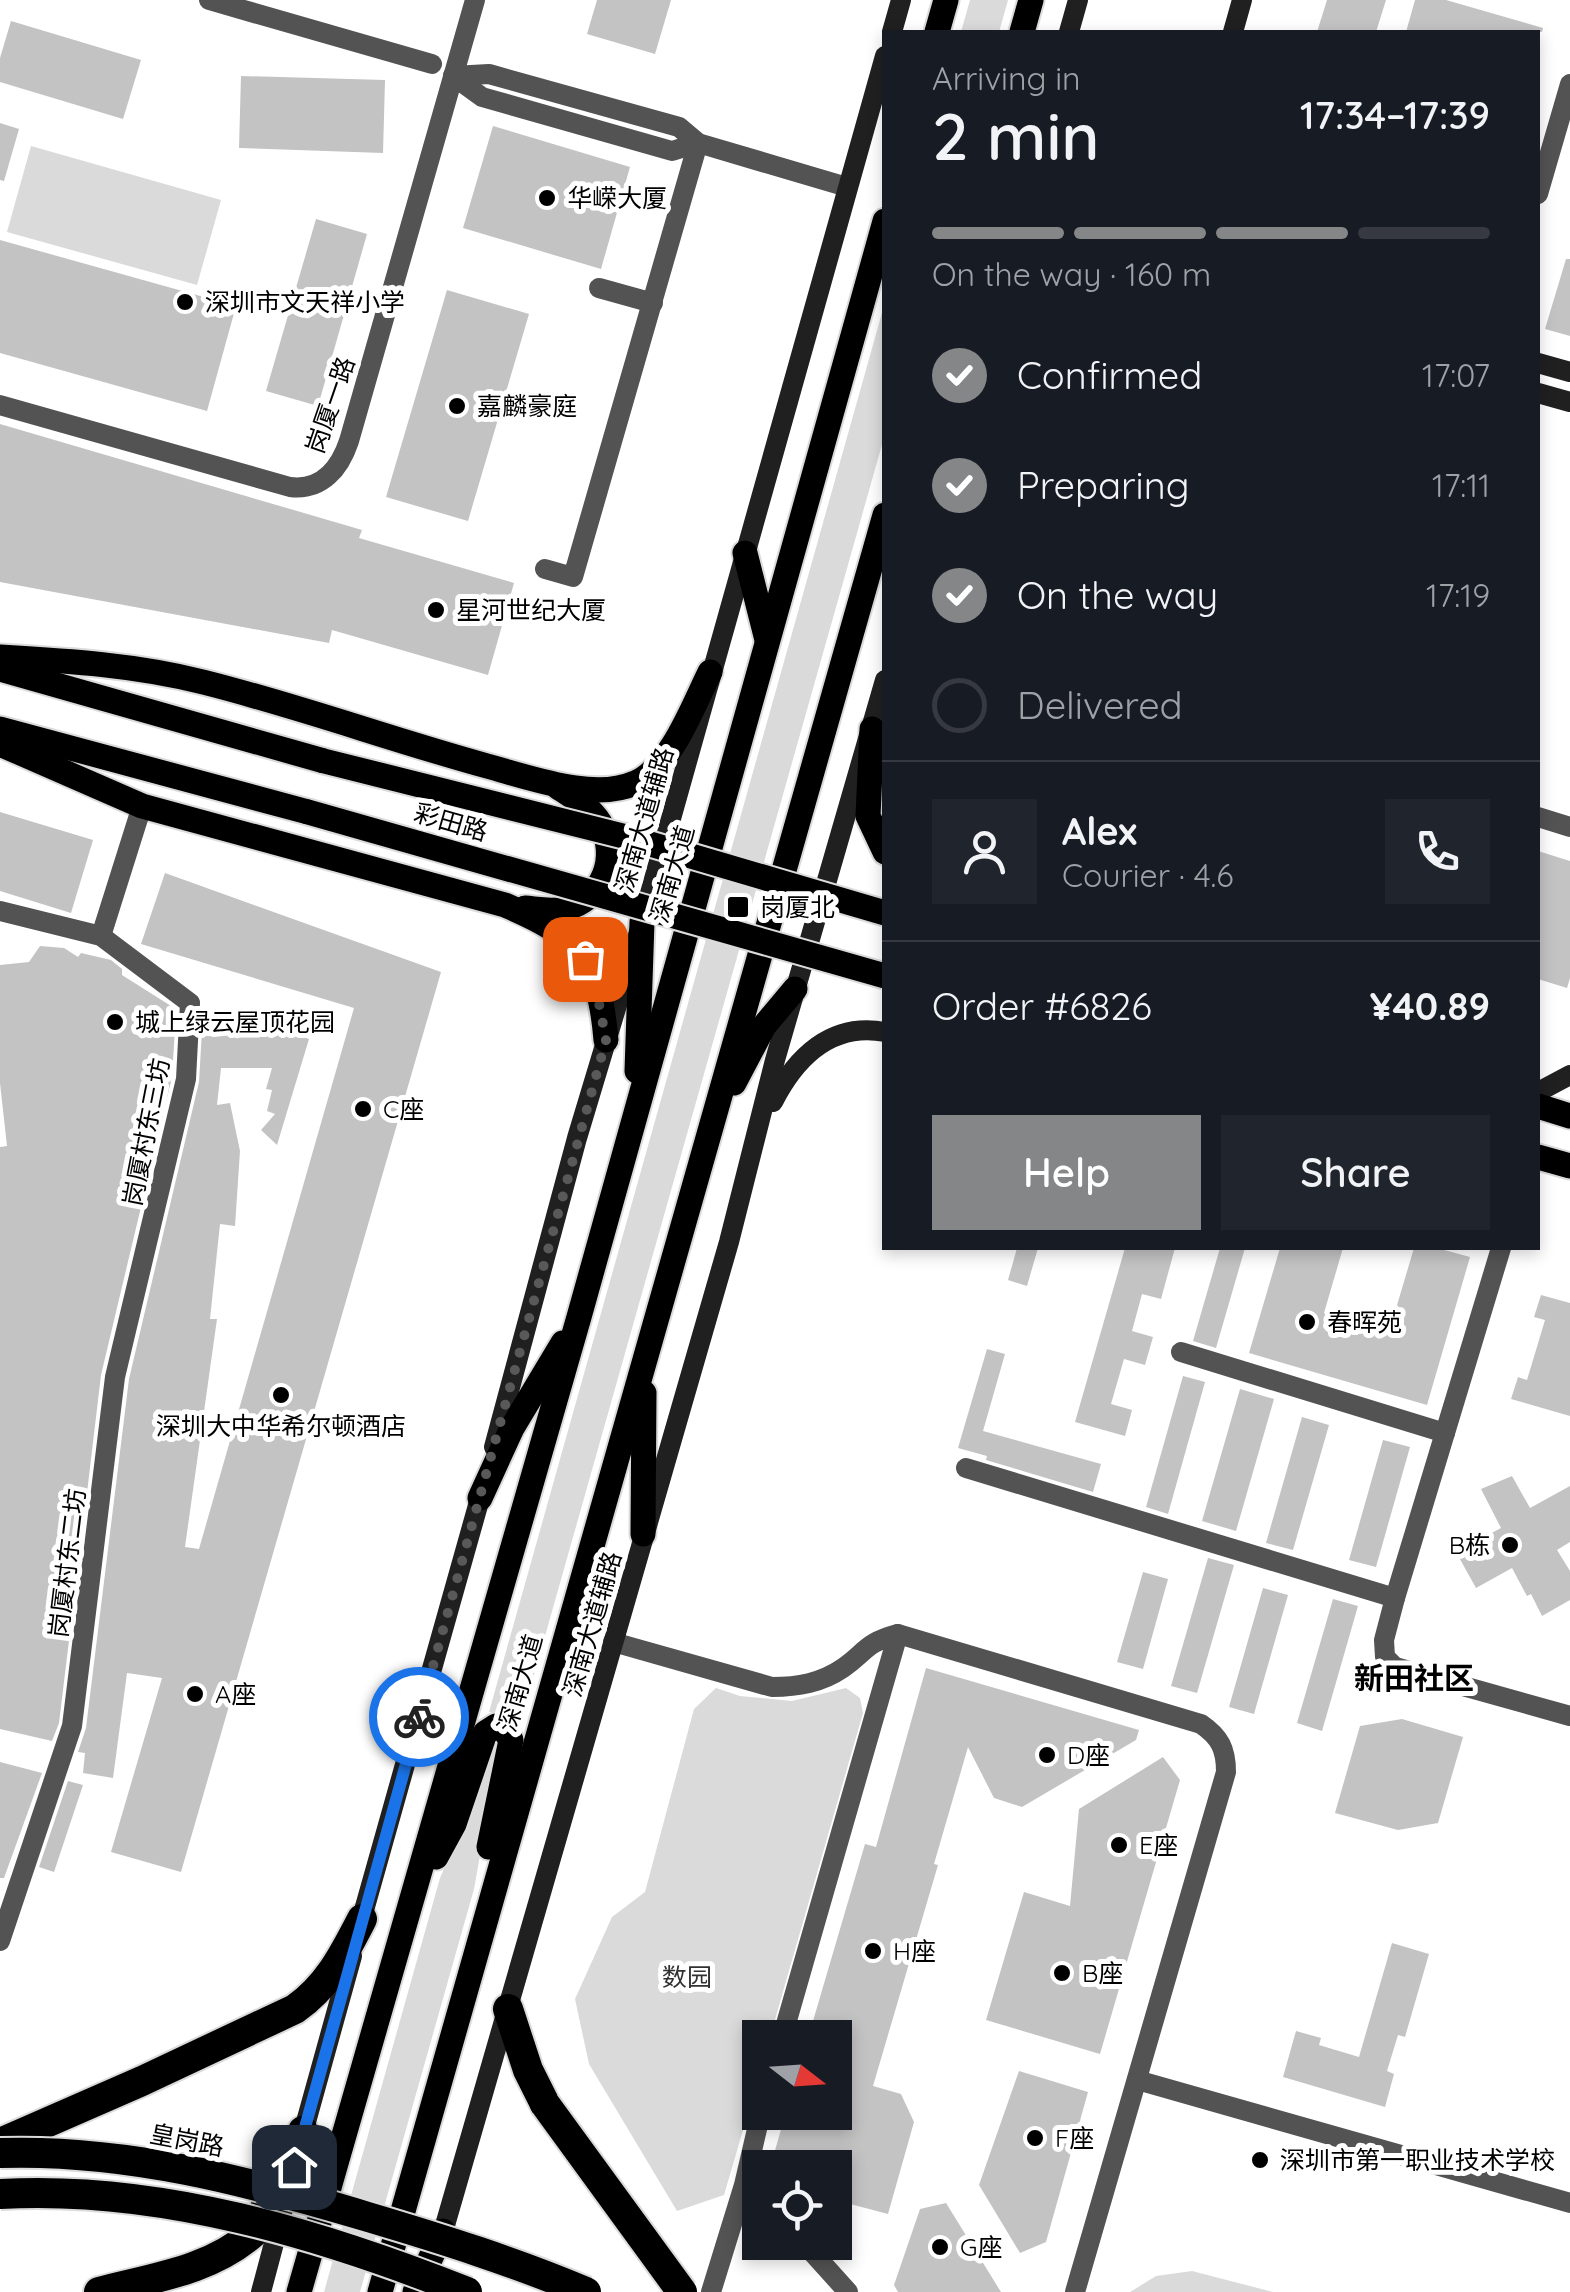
<!DOCTYPE html>
<meta charset="utf-8">
<style>
:root{--surface:#171b24;--page:#20242c;--text:#f1f3f6;--muted:#9ea1a6;--line:#363941;--accent:#858687}
body{margin:0;font-family:Quicksand,"Noto Sans SC",sans-serif;background:var(--page);color:var(--text);height:100vh;display:flex;flex-direction:column;font-size:38px;white-space:nowrap}
*{box-sizing:border-box;margin:0}
p{font-size:32px;color:var(--muted)}
.icon{flex:none;width:55px;height:55px;fill:none;stroke:currentColor;stroke-width:2;stroke-linecap:round;stroke-linejoin:round}
.map{position:relative;flex:1;overflow:hidden}
.details{position:absolute;left:882px;top:30px;width:658px;height:1220px;display:flex;flex-direction:column;background:var(--surface);border-radius:0px;box-shadow:0 5px 15px #0003}
.details>*{flex:none}
.needle{width:65px;rotate:107deg}
.tools{position:absolute;left:742px;top:2020px;display:grid;gap:20px}
.tools a{display:grid;place-items:center;width:110px;height:110px;border-radius:0px;background:var(--surface);box-shadow:0 5px 15px #0003;font-size:50px}
.pin{position:absolute;display:grid;place-items:center;width:85px;height:85px;color:#fff;margin:-42px;border-radius:20px;box-shadow:0 5px 15px #0006}
.courier{position:absolute;display:grid;place-items:center;width:100px;height:100px;margin:-50px;border:8px solid #1a73e8;border-radius:50%;background:#fff;color:#222;box-shadow:0 2px 12px #0007}
.overview em{font-style:normal;font-weight:600}
.overview div{display:flex;flex-direction:column-reverse}
.overview{display:flex;align-items:center;justify-content:space-between;height:170px;padding:0 50px}
h1{font-size:65px;font-weight:600;line-height:75px}
.bar{display:grid;grid-template-columns:repeat(4,1fr);gap:15px 10px;align-content:center;height:120px;padding:0 50px}
.bar i{height:12px;border-radius:8px;background:var(--line)}
.bar .active{background:var(--accent)}
.bar p{grid-column:span 4}
.line{display:flex;align-items:center;gap:25px;padding:0 50px;border-top:2px solid var(--line)}
.line div{flex:1}
.round{display:grid;place-items:center;flex:none;width:105px;height:105px;border-radius:0px;background:var(--page)}
ol{padding:0 50px;list-style:none}
li{display:flex;align-items:center;gap:30px;height:110px}
li p{margin-inline-start:auto}
li .icon{padding:10px;border-radius:50%;background:var(--accent);color:#fff;stroke-width:4}
li:last-child{color:var(--muted)}
li i{width:55px;height:55px;border:5px solid var(--line);border-radius:50%}
.primary-button{display:flex;gap:20px;margin-top:auto;padding:20px 50px}
.primary-button a{flex:1;height:115px;border-radius:0px;background:var(--accent);color:#fff;font-size:40px;font-weight:600;line-height:115px;text-align:center}
.primary-button a+a{background:var(--page);color:var(--text)}
.map>svg:first-child{display:block}
</style>
<div class="map">
<svg width="1570" height="2292" viewBox="0 0 1570 2292">
<rect width="100%" height="100%" fill="#fff"/>
<!-- green -->
<g fill="#dadada">
<polygon points="970,0 1008,0 999,32 961,32"/>
<polygon points="31,146 221,200 197,285 7,232"/>
<polygon points="885,302 885,434 521,1721 509,1713 489,1712"/>
<polygon points="716,1688 740,1696 792,1701 846,1688 860,1698 863,1713 770,2037 760,2038 760,2072 724,2195 677,2211 589,2064 575,1999 612,1917 645,1892 694,1709"/>
<polygon points="501,1739 474,1889 360,2292 324,2292 440,1878 458,1837 491,1740"/>
<polygon points="1192,2271 1273,2292 1130,2292 1156,2276"/>
</g>
<!-- building -->
<g fill="#c3c3c3">
<polygon points="597,0 671,0 655,54 587,34"/>
<polygon points="1327,0 1386,0 1376,32 1317,32"/>
<polygon points="1415,0 1446,0 1543,28 1542,32 1406,32"/>
<polygon points="11,21 141,60 123,119 0,82 0,58"/>
<polygon points="241,76 385,80 383,153 239,148"/>
<polygon points="0,123 19,129 4,181 0,180"/>
<polygon points="493,126 630,167 601,269 463,228"/>
<polygon points="316,219 367,234 318,406 266,391"/>
<polygon points="0,240 236,306 207,411 0,353"/>
<polygon points="1566,259 1570,259 1570,336 1545,329"/>
<polygon points="447,290 529,314 468,521 386,497"/>
<polygon points="0,424 362,530 359,538 514,583 488,675 332,630 329,643 0,582"/>
<polygon points="0,812 93,840 71,913 0,891"/>
<polygon points="1538,851 1570,861 1570,978 1567,988 1538,979"/>
<polygon points="165,873 441,972 181,1872 111,1852 162,1678 127,1673 113,1778 83,1773 85,1753 78,1752 86,1728 129,1379 199,1082 202,1030 282,1034 283,1030 309,1039 277,1145 261,1130 275,1114 267,1111 272,1090 266,1089 272,1068 221,1068 217,1105 230,1103 240,1151 235,1226 220,1224 210,1319 217,1319 185,1547 199,1549 354,1008 141,944"/>
<polygon points="40,946 64,948 78,957 81,953 111,960 122,969 122,975 171,1006 170,1028 175,1028 172,1077 101,1375 84,1518 79,1518 72,1566 78,1566 59,1723 52,1741 0,1729 0,1147 7,1146 0,1083 0,965 29,962"/>
<polygon points="1017,1248 1038,1248 1027,1286 1008,1280"/>
<polygon points="1125,1248 1175,1248 1161,1299 1142,1294 1132,1331 1153,1337 1145,1365 1124,1359 1111,1404 1132,1410 1125,1436 1075,1422"/>
<polygon points="1220,1248 1245,1248 1216,1348 1193,1341"/>
<polygon points="1280,1248 1343,1248 1324,1313 1389,1332 1414,1248 1437,1248 1470,1257 1427,1405 1249,1353"/>
<polygon points="1541,1295 1570,1303 1570,1416 1511,1399 1518,1377 1527,1380 1545,1320 1534,1317"/>
<polygon points="987,1349 1005,1354 983,1431 1101,1464 1093,1492 986,1460 987,1456 958,1448"/>
<polygon points="1183,1376 1205,1382 1168,1514 1146,1507"/>
<polygon points="1240,1389 1274,1399 1236,1531 1202,1521"/>
<polygon points="1302,1417 1329,1425 1293,1550 1266,1543"/>
<polygon points="1383,1440 1410,1447 1376,1567 1349,1560"/>
<polygon points="1512,1476 1530,1508 1570,1486 1570,1542 1557,1550 1570,1571 1570,1600 1542,1616 1531,1594 1527,1596 1512,1568 1476,1588 1456,1552 1501,1528 1481,1489"/>
<polygon points="1208,1558 1234,1565 1197,1693 1171,1686"/>
<polygon points="1143,1572 1168,1579 1143,1669 1117,1662"/>
<polygon points="1263,1588 1288,1595 1254,1714 1229,1707"/>
<polygon points="1333,1599 1358,1606 1322,1731 1297,1723"/>
<polygon points="926,1668 1139,1730 1136,1740 1022,1807 994,1798 968,1747 934,1864 938,1865 873,2086 901,2094 914,2122 888,2214 835,2200 835,2168 770,2168 786,2112 835,2112 835,2038 808,2038 865,1844 876,1847"/>
<polygon points="1402,1719 1463,1737 1438,1823 1398,1830 1335,1813 1360,1726"/>
<polygon points="1163,1757 1180,1780 1100,2054 986,2020 1024,1892 1070,1906 1079,1809"/>
<polygon points="0,1762 42,1773 4,1878 0,1878"/>
<polygon points="68,1781 83,1785 54,1872 39,1867"/>
<polygon points="1392,1943 1429,1954 1405,2037 1398,2035 1387,2071 1394,2074 1385,2107 1283,2077 1296,2031 1321,2038 1319,2045 1359,2057"/>
<polygon points="1019,2071 1088,2092 1046,2242 1020,2253 979,2185"/>
<polygon points="946,2203 1001,2292 898,2292 894,2285 920,2209"/>
</g>
<g fill="none" stroke-linecap="round" stroke-linejoin="round">
<defs>
<g id="primary">
<polyline points="937,32 946,0"/>
<polyline points="1022,32 1031,0"/>
<polyline points="745,553 767,640"/>
<path d="M0 657C69 661 136 665 203 682 299 706 392 740 487 766 516 774 546 784 575 788 595 791 617 791 635 783 670 769 694 704 710 672"/>
<polyline points="0,669 324,761"/>
<polyline points="0,729 308,812"/>
<polyline points="872,729 868,816 885,852"/>
<path d="M0 744 142 806 505 905C578 936 599 958 606 1040"/>
<path d="M525 908C537 909 551 912 564 909 603 900 620 857 600 823 590 807 573 797 558 787"/>
<polyline points="637,1071 642,922"/>
<polyline points="734,1083 764,1026 795,989"/>
<polyline points="1538,1106 1570,1116"/>
<polyline points="1538,1157 1570,1166"/>
<polyline points="480,1498 512,1428 563,1343"/>
<polyline points="643,1534 644,1393"/>
<polyline points="436,1857 454,1824 485,1733 496,1726 503,1728 511,1740 489,1847"/>
<polyline points="299,2292 579,1317 885,221"/>
<polyline points="380,2292 885,515"/>
<polyline points="415,2292 443,2231"/>
</g>
<g id="highway">
<polyline points="508,2009 528,2070 545,2104"/>
<path d="M0 2143 142 2081 295 2009C328 1986 344 1954 362 1919"/>
<path d="M99 2292C152 2278 210 2271 253 2233L303 2131"/>
</g>
</defs>
<!-- primary casing -->
<use href="#primary" stroke="#dbdbdb" stroke-width="29"/>
<!-- highway casing -->
<use href="#highway" stroke="#dbdbdb" stroke-width="34"/>
<!-- street -->
<g stroke="#535353" stroke-width="20">
<polyline points="209,0 432,64"/>
<polyline points="453,76 489,74 679,127 698,143 847,187"/>
<polyline points="453,76 482,97 672,151 698,143"/>
<polyline points="1538,194 1570,84"/>
<polyline points="599,288 653,303"/>
<path d="M0 405 290 487C322 491 340 468 349 441L475 0"/>
<polyline points="545,569 573,577 698,143"/>
<polyline points="1538,817 1570,827"/>
<polyline points="0,911 101,936 190,1003 186,1079 115,1377 72,1726 0,1941"/>
<polyline points="101,936 142,806"/>
<polyline points="1501,1248 1395,1598 1384,1640 1385,1657 1395,1667 1570,1716"/>
<polyline points="1181,1352 1445,1433"/>
<polyline points="966,1468 1395,1598"/>
<path d="M613 1642 772 1687C798 1687 821 1683 843 1668 867 1651 865 1643 898 1634L1201 1724C1220 1737 1226 1749 1226 1772L1075 2292"/>
<polyline points="782,2038 898,1634"/>
<polyline points="1137,2080 1570,2203"/>
<polyline points="803,2242 848,2292"/>
<polyline points="711,2292 744,2185 761,2112"/>
</g>
<!-- secondary -->
<g stroke="#202020" stroke-width="20">
<polyline points="892,32 901,0"/>
<polyline points="1069,32 1078,0"/>
<polyline points="1233,32 1242,0"/>
<polyline points="1538,363 1570,372"/>
<polyline points="1538,393 1570,402"/>
<polyline points="1538,1092 1570,1075"/>
<path d="M773 1102C796 1057 831 1022 885 1032"/>
<polyline points="494,1447 577,1138 642,922 885,56"/>
<polyline points="359,1928 484,1484"/>
<polyline points="301,2140 352,1956"/>
<polyline points="439,2246 729,1242 775,1060 885,680"/>
<polyline points="261,2292 290,2183"/>
</g>
<!-- primary -->
<use href="#primary" stroke="#000" stroke-width="25"/>
<!-- highway -->
<use href="#highway" stroke="#000" stroke-width="30"/>
<defs>
<g id="primary-bridge">
<polyline points="324,761 623,836 885,913"/>
<polyline points="308,812 885,976"/>
</g>
<g id="highway-bridge">
<polyline points="545,2104 682,2292"/>
<path d="M0 2153C127 2149 248 2181 368 2217 442 2239 515 2262 586 2292"/>
<path d="M0 2194C159 2185 321 2234 467 2292"/>
</g>
</defs>
<!-- primary-bridge casing -->
<use href="#primary-bridge" stroke="#dbdbdb" stroke-width="29" stroke-linecap="butt"/>
<!-- highway-bridge casing -->
<use href="#highway-bridge" stroke="#dbdbdb" stroke-width="34" stroke-linecap="butt"/>
<!-- primary-bridge -->
<use href="#primary-bridge" stroke="#000" stroke-width="25"/>
<!-- highway-bridge -->
<use href="#highway-bridge" stroke="#000" stroke-width="30"/>
</g>
<g fill="none" stroke-linecap="round" stroke-linejoin="round">
<!-- done -->
<polyline stroke="#595959" stroke-width="10" stroke-dasharray="0 18" points="419,1717 606,1040 594,977 585,959"/>
<!-- route -->
<polyline stroke="#1a73e8" stroke-width="12" points="294,2167 419,1717"/>
</g>
<!-- markers -->
<g fill="#000" stroke="#fff" stroke-width="4">
<circle cx="547" cy="198" r="10"/>
<circle cx="185" cy="302" r="10"/>
<circle cx="457" cy="406" r="10"/>
<circle cx="436" cy="610" r="10"/>
<rect x="726" y="895" width="24" height="24" rx="5"/>
<circle cx="115" cy="1022" r="10"/>
<circle cx="363" cy="1109" r="10"/>
<circle cx="1307" cy="1322" r="10"/>
<circle cx="281" cy="1395" r="10"/>
<circle cx="1510" cy="1545" r="10"/>
<circle cx="195" cy="1694" r="10"/>
<circle cx="1047" cy="1755" r="10"/>
<circle cx="1119" cy="1845" r="10"/>
<circle cx="873" cy="1951" r="10"/>
<circle cx="1062" cy="1973" r="10"/>
<circle cx="1035" cy="2138" r="10"/>
<circle cx="1260" cy="2160" r="10"/>
<circle cx="940" cy="2247" r="10"/>
</g>
<g text-anchor="middle" stroke-width="10" stroke-linejoin="round" paint-order="stroke">
<!-- poi labels -->
<g font-size="25" fill="#000" stroke="#fff" text-anchor="start">
<text x="567" y="207">华嵘大厦</text>
<text x="205" y="311">深圳市文天祥小学</text>
<text x="477" y="415">嘉麟豪庭</text>
<text x="456" y="619">星河世纪大厦</text>
<text x="760" y="916">岗厦北</text>
<text x="135" y="1031">城上绿云屋顶花园</text>
<text x="383" y="1118">C座</text>
<text x="1327" y="1331">春晖苑</text>
<text x="281" y="1435" text-anchor="middle">深圳大中华希尔顿酒店</text>
<text x="1490" y="1554" text-anchor="end">B栋</text>
<text x="215" y="1703">A座</text>
<text x="1067" y="1764">D座</text>
<text x="1139" y="1854">E座</text>
<text x="893" y="1960">H座</text>
<text x="1082" y="1982">B座</text>
<text x="1055" y="2147">F座</text>
<text x="1280" y="2169">深圳市第一职业技术学校</text>
<text x="960" y="2256">G座</text>
</g>
<!-- street labels -->
<g font-size="25" fill="#000" stroke="#fff">
<text transform="translate(330 405) rotate(-71)" y="9">岗厦一路</text>
<text transform="translate(644 820) rotate(-74)" y="9">深南大道辅路</text>
<text transform="translate(451 822) rotate(16)" y="9">彩田路</text>
<text transform="translate(672 874) rotate(-74)" y="9">深南大道</text>
<text transform="translate(146 1132) rotate(-79)" y="9">岗厦村东三坊</text>
<text transform="translate(67 1563) rotate(-83)" y="9">岗厦村东二坊</text>
<text transform="translate(592 1624) rotate(-74)" y="9">深南大道辅路</text>
<text transform="translate(520 1683) rotate(-74)" y="9">深南大道</text>
<text transform="translate(187 2140) rotate(11)" y="9">皇岗路</text>
</g>
<!-- park labels -->
<g font-size="25" fill="#313131" stroke="#fff">
<text x="687" y="1986">数园</text>
</g>
<!-- quarter labels -->
<g font-size="30" font-weight="bold" fill="#000" stroke="#fff">
<text x="1414" y="1689">新田社区</text>
</g>
</g>
</svg>
<div class="tools">
<a><svg class="needle" viewBox="-14 -14 28 28"><path d="M0-13l5 13h-10z" fill="#e53935"/><path d="M0 13l5-13h-10z" fill="#9ea1a6"/></svg></a>
<a><svg class="icon" aria-label="locate" viewBox="0 0 24 24"><circle cx="12" cy="12" r="6"/><path d="M12 2v4M12 18v4M2 12h4M18 12h4"/></svg></a>
</div>
<div class="pin" style="left:585px;top:959px;background:#ea580c"><svg class="icon" aria-label="bag" viewBox="0 0 24 24"><path d="M5 8h14l-1 12H6zM9 8a3 3 0 0 1 6 0"/></svg></div>
<div class="pin" style="left:294px;top:2167px;background:#1f2937"><svg class="icon" aria-label="home" viewBox="0 0 24 24"><path d="M3 11l9-7 9 7M6 9v11h12V9"/></svg></div>
<div class="courier" style="left:419px;top:1717px"><svg class="icon" aria-label="bike" viewBox="0 0 24 24"><circle cx="6" cy="16" r="4"/><circle cx="18" cy="16" r="4"/><path d="M6 16l4-8h5l3 8M10 8l3 8H6M13 5h3"/></svg></div>
<section class="details">
<div class="overview"><div><h1>2 min</h1><p>Arriving in</p></div><em>17:34–17:39</em></div>
<div class="bar"><i class="active"></i><i class="active"></i><i class="active"></i><i></i><p>On the way · 160 m</p></div>
<ol>
<li><svg class="icon" aria-label="check" viewBox="0 0 24 24"><path d="M5 12l5 5 9-10"/></svg>Confirmed<p>17:07</p></li>
<li><svg class="icon" aria-label="check" viewBox="0 0 24 24"><path d="M5 12l5 5 9-10"/></svg>Preparing<p>17:11</p></li>
<li><svg class="icon" aria-label="check" viewBox="0 0 24 24"><path d="M5 12l5 5 9-10"/></svg>On the way<p>17:19</p></li>
<li><i></i>Delivered</li>
</ol>
<div class="line" style="height:180px"><a class="round"><svg class="icon" aria-label="person" viewBox="0 0 24 24"><circle cx="12" cy="8" r="4"/><path d="M4 21q1-7 8-7t8 7"/></svg></a><div><b>Alex</b><p>Courier · 4.6</p></div><a class="round"><svg class="icon" aria-label="phone" viewBox="0 0 24 24"><path d="M5 4h4l2 5-3 2q2 4 5 5l2-3 5 2v4C11 20 4 13 5 4z"/></svg></a></div>
<div class="line" style="height:130px"><div>Order #6826</div><b>¥40.89</b></div>
<div class="primary-button"><a>Help</a><a>Share</a></div>
</section>
</div>
